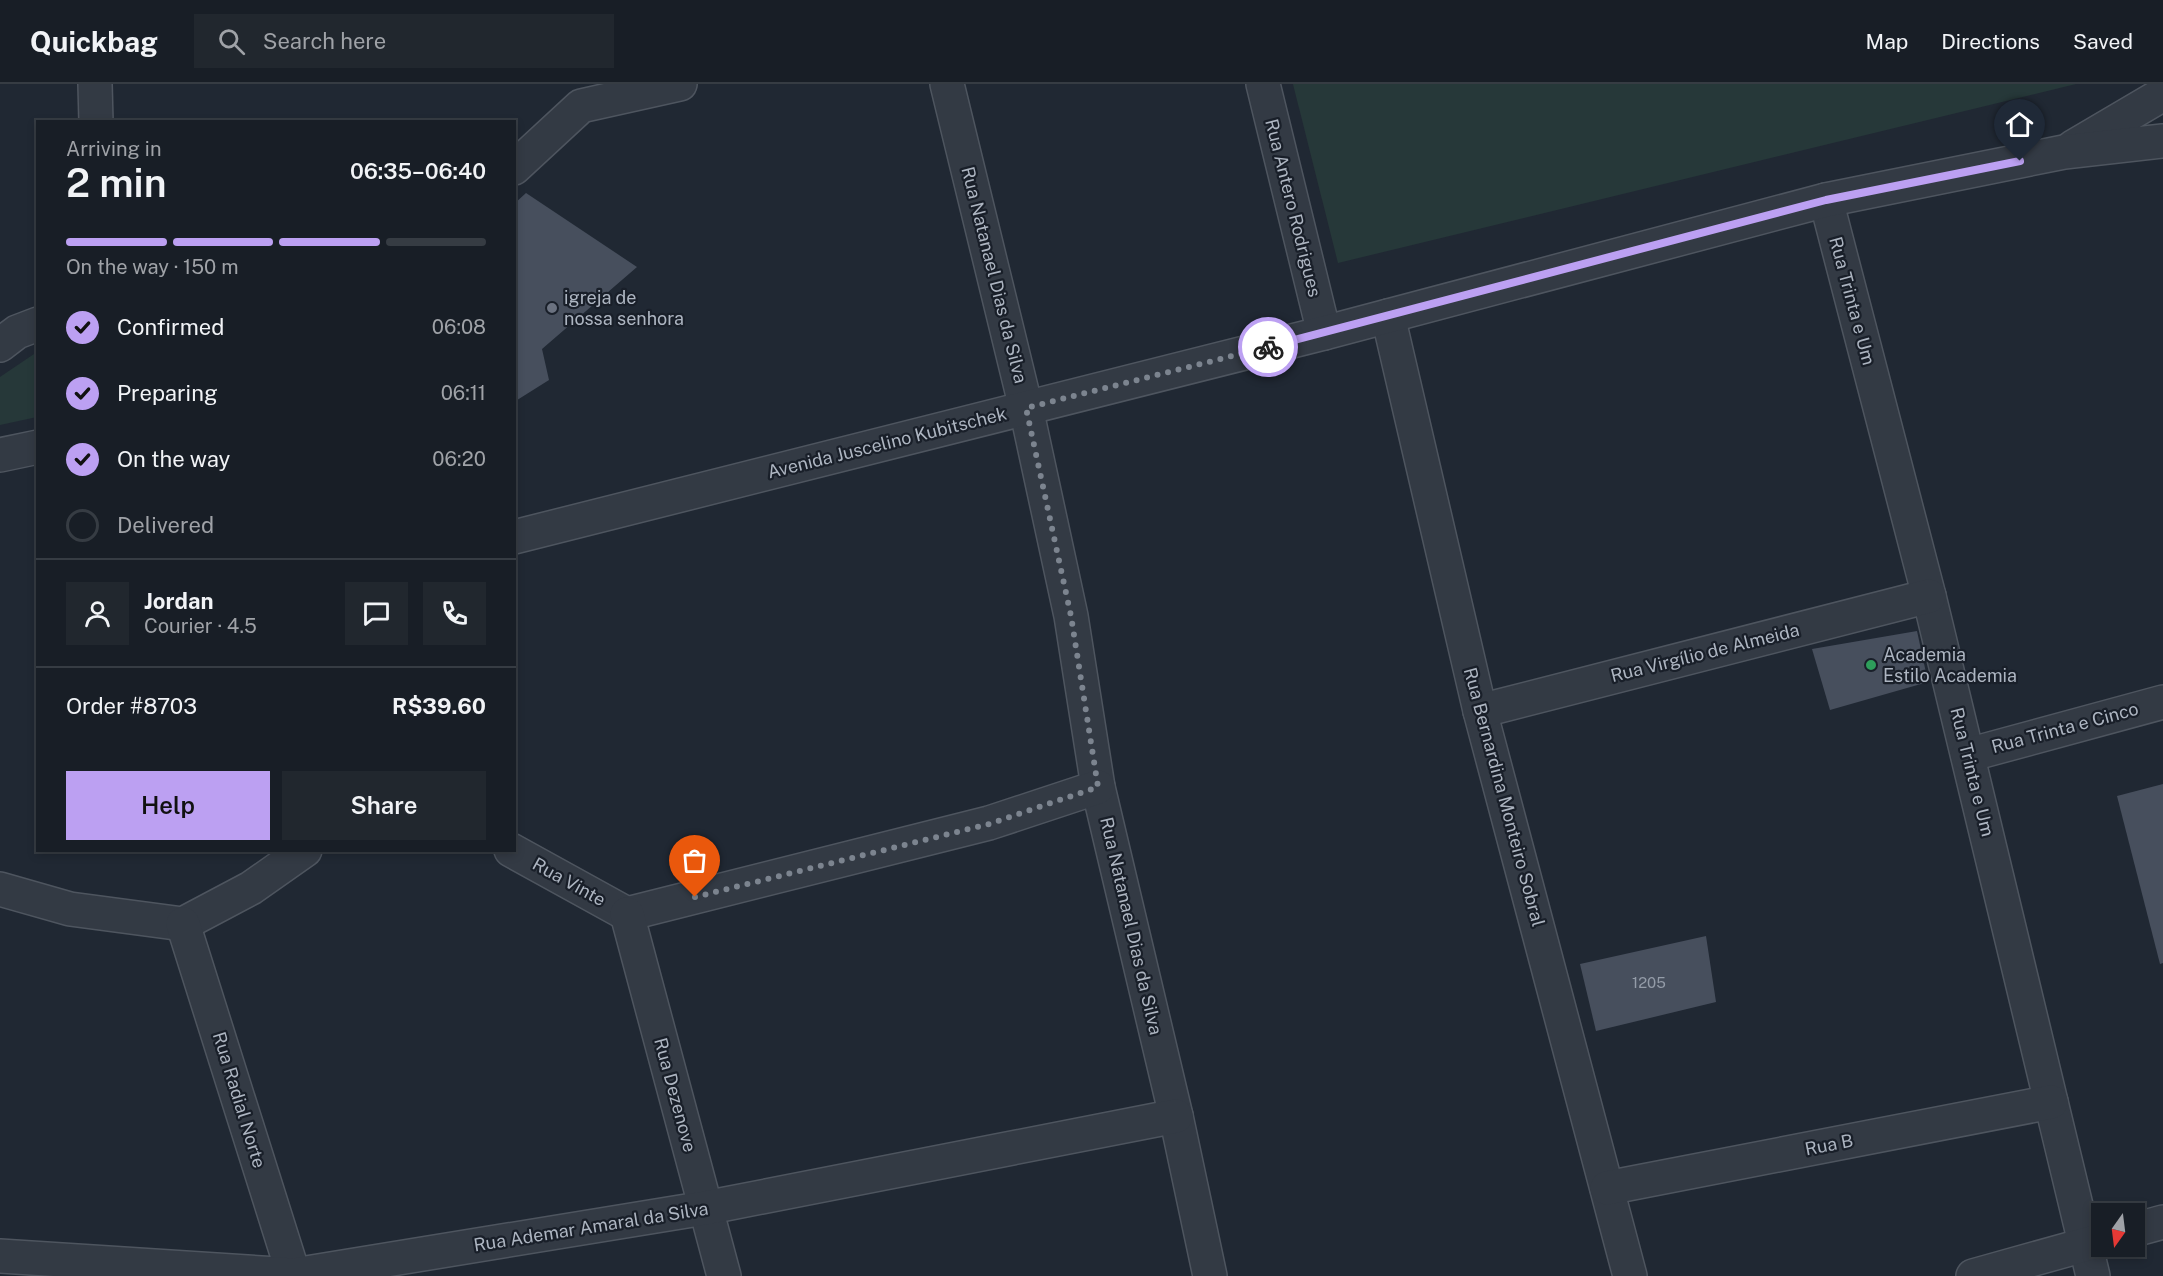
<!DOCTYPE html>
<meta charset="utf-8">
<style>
:root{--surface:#181e26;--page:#21272e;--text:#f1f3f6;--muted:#9fa2a7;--line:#363c43;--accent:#bca0f2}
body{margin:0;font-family:"Public Sans",sans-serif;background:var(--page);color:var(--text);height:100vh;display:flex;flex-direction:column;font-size:22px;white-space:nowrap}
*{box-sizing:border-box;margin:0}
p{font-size:20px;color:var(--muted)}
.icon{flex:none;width:33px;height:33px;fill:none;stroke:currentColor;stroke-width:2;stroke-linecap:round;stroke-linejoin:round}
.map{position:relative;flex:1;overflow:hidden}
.sheet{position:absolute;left:36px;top:36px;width:480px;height:732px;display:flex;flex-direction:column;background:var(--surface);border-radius:0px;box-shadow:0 3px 9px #0003,0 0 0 2px var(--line)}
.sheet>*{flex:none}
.needle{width:39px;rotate:194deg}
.tools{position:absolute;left:2091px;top:1119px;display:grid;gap:12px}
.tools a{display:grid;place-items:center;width:54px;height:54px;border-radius:0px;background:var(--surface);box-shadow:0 3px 9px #0003,0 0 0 2px var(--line);font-size:30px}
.pin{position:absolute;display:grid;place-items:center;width:51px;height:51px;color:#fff;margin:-62px -26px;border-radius:50% 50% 50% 0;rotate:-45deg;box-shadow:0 0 6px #0007}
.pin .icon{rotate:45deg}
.courier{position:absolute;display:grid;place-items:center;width:60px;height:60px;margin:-30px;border:4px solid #bca0f2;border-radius:50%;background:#fff;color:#222;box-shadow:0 2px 8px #0007}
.headline em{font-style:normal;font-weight:600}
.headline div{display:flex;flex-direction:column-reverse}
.headline{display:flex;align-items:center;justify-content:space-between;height:102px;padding:0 30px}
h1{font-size:39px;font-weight:600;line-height:45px}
.bar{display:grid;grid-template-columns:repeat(4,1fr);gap:9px 6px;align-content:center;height:72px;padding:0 30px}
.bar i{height:8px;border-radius:4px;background:var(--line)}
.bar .on{background:var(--accent)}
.bar p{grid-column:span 4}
.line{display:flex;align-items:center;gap:15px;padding:0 30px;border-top:2px solid var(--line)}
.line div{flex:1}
.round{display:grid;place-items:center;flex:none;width:63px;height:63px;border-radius:0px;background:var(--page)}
ol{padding:0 30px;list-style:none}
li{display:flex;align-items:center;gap:18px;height:66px}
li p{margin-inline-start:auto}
li .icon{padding:6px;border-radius:50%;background:var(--accent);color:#111;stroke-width:4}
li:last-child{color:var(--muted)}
li i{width:33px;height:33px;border:3px solid var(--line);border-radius:50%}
.primary-button{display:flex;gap:12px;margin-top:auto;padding:12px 30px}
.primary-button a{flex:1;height:69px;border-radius:0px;background:var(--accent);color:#111;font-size:24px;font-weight:600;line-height:69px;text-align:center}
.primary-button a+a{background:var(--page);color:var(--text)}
header{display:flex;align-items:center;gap:36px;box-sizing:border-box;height:84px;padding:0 30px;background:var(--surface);border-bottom:2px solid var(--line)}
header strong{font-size:28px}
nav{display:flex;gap:33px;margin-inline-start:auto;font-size:21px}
.search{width:420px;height:54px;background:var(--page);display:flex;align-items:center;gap:15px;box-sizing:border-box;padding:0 21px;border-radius:0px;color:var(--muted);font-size:22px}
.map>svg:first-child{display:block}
</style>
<header>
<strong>Quickbag</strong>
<div class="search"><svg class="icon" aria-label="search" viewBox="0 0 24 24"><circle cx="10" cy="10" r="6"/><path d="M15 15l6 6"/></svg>Search here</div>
<nav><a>Map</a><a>Directions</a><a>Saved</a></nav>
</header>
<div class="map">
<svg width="2163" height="1192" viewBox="0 0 2163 1192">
<rect width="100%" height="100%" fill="#202833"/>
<!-- green -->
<g fill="#263839">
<polygon points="1293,0 2076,0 1338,179"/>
<polygon points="37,268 37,333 0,341 0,293"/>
</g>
<!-- building -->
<g fill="#474f5d">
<polygon points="526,109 637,183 542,265 549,296 514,318 514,120"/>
<polygon points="1917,547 1928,598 1830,626 1812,565"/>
<polygon points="2163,700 2163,879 2160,880 2117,712"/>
<polygon points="1706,852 1716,918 1596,947 1580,880"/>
</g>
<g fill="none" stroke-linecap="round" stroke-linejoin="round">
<defs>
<g id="minor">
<polyline points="95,0 96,38"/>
<polyline points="947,0 1026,324 1071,532 1098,703 1176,1032 1210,1192"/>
<polyline points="1263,0 1324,249"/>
<polyline points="2073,63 2163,10"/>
<polyline points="514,84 581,22 680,0"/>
<polyline points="1826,116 1929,512 2093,1192"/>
<polyline points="1388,232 1480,627 1630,1192"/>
<polyline points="0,261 17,248 38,240"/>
<polyline points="0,371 38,363"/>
<polyline points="514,453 1324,249 1826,116 2064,68 2163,57"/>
<polyline points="1480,627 1929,512"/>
<polyline points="1968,671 2163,618"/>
<polyline points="511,766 627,830"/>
<polyline points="0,805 70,825 183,840 251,804 305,766"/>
<polyline points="627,830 989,739 1098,703"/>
<polyline points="627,830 724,1192"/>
<polyline points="183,840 294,1192"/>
<polyline points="1607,1104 2051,1018"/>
<polyline points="2134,1146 2163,1138"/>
<polyline points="0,1172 294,1191 705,1124 1176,1032"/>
<polyline points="1973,1192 2102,1156"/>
</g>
</defs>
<!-- minor casing -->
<use href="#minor" stroke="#4e555f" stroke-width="36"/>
<!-- minor -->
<use href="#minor" stroke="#333a44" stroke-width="33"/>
</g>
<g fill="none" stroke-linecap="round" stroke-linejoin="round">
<!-- done -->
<polyline stroke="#7c848f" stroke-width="6" stroke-dasharray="0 10.8" points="695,813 989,740 1098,703 1071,532 1026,324 1268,263"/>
<!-- route -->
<polyline stroke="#bca0f2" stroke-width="8" points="1268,263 1826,116 2020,77"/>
</g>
<!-- markers -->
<circle fill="#6b7280" stroke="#191f29" stroke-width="2" cx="552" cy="224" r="6"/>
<circle fill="#2e9e5b" stroke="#191f29" stroke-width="2" cx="1871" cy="581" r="6"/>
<g text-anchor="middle" stroke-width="4.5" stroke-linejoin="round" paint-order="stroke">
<!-- number labels -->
<g font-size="15" fill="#949ca8">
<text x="1649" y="904">1205</text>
</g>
<!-- street labels -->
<g font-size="18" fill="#adb5c1" stroke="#191f29">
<text transform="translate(1293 124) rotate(76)" y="6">Rua Antero Rodrigues</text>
<text transform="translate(994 191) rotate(76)" y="6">Rua Natanael Dias da Silva</text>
<text transform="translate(1852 217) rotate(75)" y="6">Rua Trinta e Um</text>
<text transform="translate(887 359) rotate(-14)" y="6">Avenida Juscelino Kubitschek</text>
<text transform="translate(1705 569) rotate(-14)" y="6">Rua Virgílio de Almeida</text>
<text transform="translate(2065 644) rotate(-15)" y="6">Rua Trinta e Cinco</text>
<text transform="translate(1972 688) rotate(76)" y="6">Rua Trinta e Um</text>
<text transform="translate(1504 713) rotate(75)" y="6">Rua Bernardina Monteiro Sobral</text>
<text transform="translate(569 798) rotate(29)" y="6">Rua Vinte</text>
<text transform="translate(1131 842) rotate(77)" y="6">Rua Natanael Dias da Silva</text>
<text transform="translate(675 1011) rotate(75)" y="6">Rua Dezenove</text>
<text transform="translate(239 1016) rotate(73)" y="6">Rua Radial Norte</text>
<text transform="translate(1829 1061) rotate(-11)" y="6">Rua B</text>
<text transform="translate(591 1143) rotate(-9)" y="6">Rua Ademar Amaral da Silva</text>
</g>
<!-- poi labels -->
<g font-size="18" fill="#adb5c1" stroke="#191f29" text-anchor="start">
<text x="564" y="220">igreja de<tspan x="564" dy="21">nossa senhora</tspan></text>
<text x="1883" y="577">Academia<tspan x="1883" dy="21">Estilo Academia</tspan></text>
</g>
</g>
</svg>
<div class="tools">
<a><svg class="needle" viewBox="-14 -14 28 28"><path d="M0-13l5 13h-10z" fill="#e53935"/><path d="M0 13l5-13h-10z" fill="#9fa2a7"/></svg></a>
</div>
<div class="pin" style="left:695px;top:813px;background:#ea580c"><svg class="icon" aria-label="bag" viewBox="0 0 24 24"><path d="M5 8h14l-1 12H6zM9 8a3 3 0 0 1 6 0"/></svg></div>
<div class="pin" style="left:2020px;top:77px;background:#1f2937"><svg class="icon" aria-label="home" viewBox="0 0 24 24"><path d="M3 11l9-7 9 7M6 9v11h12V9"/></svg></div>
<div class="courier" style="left:1268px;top:263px"><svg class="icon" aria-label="bike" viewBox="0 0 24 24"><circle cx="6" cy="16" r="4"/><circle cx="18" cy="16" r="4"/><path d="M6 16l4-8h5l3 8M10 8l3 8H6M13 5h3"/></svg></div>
<section class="sheet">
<div class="headline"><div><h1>2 min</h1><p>Arriving in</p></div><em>06:35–06:40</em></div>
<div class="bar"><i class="on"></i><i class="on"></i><i class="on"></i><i></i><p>On the way · 150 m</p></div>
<ol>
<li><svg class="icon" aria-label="check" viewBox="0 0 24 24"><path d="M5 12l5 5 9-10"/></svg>Confirmed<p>06:08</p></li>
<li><svg class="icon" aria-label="check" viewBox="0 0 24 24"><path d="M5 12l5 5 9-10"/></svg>Preparing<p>06:11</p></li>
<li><svg class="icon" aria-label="check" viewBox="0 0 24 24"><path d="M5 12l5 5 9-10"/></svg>On the way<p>06:20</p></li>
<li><i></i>Delivered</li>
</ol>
<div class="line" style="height:108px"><a class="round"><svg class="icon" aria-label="person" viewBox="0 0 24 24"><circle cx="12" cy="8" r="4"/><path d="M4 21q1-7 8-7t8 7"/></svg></a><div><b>Jordan</b><p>Courier · 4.5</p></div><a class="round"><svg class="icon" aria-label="chat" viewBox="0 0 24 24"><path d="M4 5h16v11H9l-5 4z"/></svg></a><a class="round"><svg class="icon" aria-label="phone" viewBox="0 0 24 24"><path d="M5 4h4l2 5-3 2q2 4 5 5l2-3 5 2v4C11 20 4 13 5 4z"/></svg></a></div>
<div class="line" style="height:78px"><div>Order #8703</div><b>R$39.60</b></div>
<div class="primary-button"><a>Help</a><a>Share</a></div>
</section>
</div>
